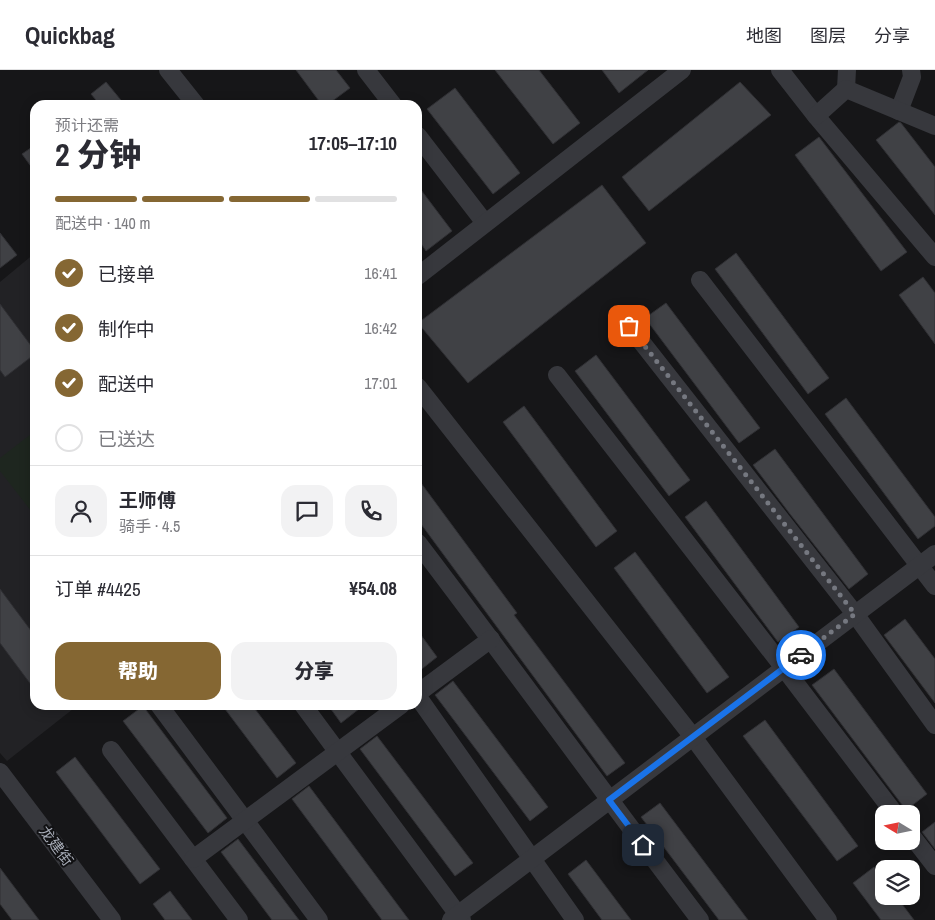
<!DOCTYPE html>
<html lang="zh">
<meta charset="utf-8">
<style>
:root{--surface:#fff;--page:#f2f2f3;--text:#2b2b33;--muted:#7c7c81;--line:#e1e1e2;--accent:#856733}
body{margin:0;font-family:"Archivo Narrow","Noto Sans SC",sans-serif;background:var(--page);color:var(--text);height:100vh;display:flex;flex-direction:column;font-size:19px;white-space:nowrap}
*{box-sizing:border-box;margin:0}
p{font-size:16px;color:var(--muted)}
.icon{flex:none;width:28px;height:28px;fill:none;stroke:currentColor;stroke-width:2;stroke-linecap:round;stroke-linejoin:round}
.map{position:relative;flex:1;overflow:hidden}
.drawer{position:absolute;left:30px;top:30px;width:392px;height:610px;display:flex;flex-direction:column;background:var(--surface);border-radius:15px;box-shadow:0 2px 12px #0003}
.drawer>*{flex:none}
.needle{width:32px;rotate:280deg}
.controls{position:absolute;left:875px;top:735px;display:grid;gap:10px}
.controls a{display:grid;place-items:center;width:45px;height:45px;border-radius:10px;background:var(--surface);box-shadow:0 2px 12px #0003;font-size:25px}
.pin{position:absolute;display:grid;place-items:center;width:42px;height:42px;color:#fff;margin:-21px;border-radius:10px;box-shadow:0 2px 8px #0006}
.courier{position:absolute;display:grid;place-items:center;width:50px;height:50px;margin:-25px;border:4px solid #1a73e8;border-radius:50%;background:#fff;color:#222;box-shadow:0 1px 6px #0007}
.summary em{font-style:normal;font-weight:800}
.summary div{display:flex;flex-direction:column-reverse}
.summary{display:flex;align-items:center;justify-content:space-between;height:85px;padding:0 25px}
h1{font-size:32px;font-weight:800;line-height:38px}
.bar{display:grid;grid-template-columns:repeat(4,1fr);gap:8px 5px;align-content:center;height:60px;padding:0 25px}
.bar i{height:6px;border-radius:4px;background:var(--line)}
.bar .on{background:var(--accent)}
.bar p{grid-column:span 4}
.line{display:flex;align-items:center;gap:12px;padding:0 25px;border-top:1px solid var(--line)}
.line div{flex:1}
.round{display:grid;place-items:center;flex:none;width:52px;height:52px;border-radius:15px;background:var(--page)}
ol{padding:0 25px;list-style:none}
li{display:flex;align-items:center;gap:15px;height:55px}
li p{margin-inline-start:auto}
li .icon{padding:5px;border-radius:50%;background:var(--accent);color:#fff;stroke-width:4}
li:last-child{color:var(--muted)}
li i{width:28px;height:28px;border:2px solid var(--line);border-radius:50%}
.button{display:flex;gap:10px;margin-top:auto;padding:10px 25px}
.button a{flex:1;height:58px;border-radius:15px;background:var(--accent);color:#fff;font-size:20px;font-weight:800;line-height:58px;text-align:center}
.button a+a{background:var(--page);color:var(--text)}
header{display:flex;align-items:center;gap:30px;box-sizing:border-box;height:70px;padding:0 25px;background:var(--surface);border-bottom:1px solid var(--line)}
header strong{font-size:24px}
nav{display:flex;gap:28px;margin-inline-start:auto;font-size:18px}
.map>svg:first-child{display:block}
</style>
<header>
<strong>Quickbag</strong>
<nav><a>地图</a><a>图层</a><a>分享</a></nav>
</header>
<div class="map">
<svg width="935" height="850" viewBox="0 0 935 850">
<rect width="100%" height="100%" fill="#161618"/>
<!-- built -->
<polygon fill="#222225" points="35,183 35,635 78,635 7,691 0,683 0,212"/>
<!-- green -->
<polygon fill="#1e261f" points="35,361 35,446 0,401 0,388"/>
<!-- building -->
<g fill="#404145" stroke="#303034">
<polygon points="296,0 336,0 350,18 327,35 322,35"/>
<polygon points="495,0 539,0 580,53 553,74"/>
<polygon points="602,0 648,0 619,23"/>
<polygon points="106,12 125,35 100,35 91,24"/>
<polygon points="740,12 771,45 649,141 622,107"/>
<polygon points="455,18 520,103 493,124 427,39"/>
<polygon points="899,52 901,53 935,97 935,145 876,70"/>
<polygon points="819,67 907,182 881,201 795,85"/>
<polygon points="35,75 35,102 22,84"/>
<polygon points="602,115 646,173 468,313 418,253"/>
<polygon points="418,116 452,161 426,181 418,169"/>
<polygon points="0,163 17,185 0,198"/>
<polygon points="736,183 829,308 808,324 715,199"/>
<polygon points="923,207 935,223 935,274 899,225"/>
<polygon points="666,233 760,358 739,373 645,248"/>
<polygon points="0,234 35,281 35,284 5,307 0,300"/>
<polygon points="596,285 690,410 669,426 575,301"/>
<polygon points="846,328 935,447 935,456 918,469 825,344"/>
<polygon points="524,336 617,461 596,477 503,352"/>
<polygon points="775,379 868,504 849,519 790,444 753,395"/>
<polygon points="418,409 517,543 514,545 625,693 607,706 418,450"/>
<polygon points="706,431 799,557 778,572 685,447"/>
<polygon points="635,482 729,607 707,623 614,498"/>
<polygon points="0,519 35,566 35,620 0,573"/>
<polygon points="905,549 935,589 935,633 884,565"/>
<polygon points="418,561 437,587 418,602"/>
<polygon points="834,599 927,724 906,740 812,615"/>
<polygon points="453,611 548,737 530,751 435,625"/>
<polygon points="222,635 252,635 296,693 277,708"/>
<polygon points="328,635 364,635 341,653"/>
<polygon points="143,636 227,748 208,763 123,651"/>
<polygon points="765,650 858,776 837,791 743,666"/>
<polygon points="377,666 473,793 455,806 360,679"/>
<polygon points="75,687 160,799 140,814 56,702"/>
<polygon points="309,716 409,850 382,850 292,729"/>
<polygon points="660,733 748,850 719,850 641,747"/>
<polygon points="935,752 935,779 922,762"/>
<polygon points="238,769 299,850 272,850 221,782"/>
<polygon points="586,790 631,850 602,850 568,804"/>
<polygon points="874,797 884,810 884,826 896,826 914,850 881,850 853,813"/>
<polygon points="0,798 39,850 12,850 0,834"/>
<polygon points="170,821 192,850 165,850 153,834"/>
</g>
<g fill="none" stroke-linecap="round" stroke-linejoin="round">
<!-- minor -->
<g stroke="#37383d" stroke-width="18">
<polyline points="168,0 196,35"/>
<polyline points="366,0 393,35"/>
<polyline points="780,0 816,46 935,187"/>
<polyline points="846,19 847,0"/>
<polyline points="899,41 912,7 911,0"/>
<polyline points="816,46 846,19 935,56"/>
<polyline points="418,66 485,153"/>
<polyline points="418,206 682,0"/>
<polyline points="700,210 935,516"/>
<polyline points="629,256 855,544 935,655"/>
<polyline points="557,305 784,598 895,744"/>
<polyline points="418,317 693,667 828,850"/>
<path d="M418 473C513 598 605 725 700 850"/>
<polyline points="418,623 491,569"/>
<polyline points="418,627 575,850"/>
<polyline points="159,635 319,850"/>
<polyline points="303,635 462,850"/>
<polyline points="111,680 239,850"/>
<polyline points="0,702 112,850"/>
<polyline points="911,765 935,796"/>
<polyline points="193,789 401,635"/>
<polyline points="451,850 935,484"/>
</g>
</g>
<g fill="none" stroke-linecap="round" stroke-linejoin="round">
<!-- done -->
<polyline stroke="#757880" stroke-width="5" stroke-dasharray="0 9" points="629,256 855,544 801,585"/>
<!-- route -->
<polyline stroke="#1a73e8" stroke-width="6" points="643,775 609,730 801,585"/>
</g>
<g text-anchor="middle" stroke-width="4" stroke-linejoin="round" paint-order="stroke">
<!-- street labels -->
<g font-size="15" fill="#a8adb8" stroke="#111113">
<text transform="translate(56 776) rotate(53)" y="5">龙建街</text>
</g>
</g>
</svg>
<div class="controls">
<a><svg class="needle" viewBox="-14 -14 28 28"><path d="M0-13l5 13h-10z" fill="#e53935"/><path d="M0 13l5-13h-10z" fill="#7c7c81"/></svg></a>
<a><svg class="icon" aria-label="layers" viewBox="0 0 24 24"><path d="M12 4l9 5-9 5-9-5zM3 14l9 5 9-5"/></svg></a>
</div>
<div class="pin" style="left:629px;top:256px;background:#ea580c"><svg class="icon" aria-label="bag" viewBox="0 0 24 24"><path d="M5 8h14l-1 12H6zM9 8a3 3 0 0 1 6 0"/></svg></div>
<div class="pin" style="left:643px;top:775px;background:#1f2937"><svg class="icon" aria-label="home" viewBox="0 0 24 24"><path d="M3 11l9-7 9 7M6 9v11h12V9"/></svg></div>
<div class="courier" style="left:801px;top:585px"><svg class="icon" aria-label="car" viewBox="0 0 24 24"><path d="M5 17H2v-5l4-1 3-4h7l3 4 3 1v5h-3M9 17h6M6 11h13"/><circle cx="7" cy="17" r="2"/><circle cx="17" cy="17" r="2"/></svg></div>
<section class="drawer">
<div class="summary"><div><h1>2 分钟</h1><p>预计还需</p></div><em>17:05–17:10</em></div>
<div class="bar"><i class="on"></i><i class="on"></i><i class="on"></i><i></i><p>配送中 · 140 m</p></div>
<ol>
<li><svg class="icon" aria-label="check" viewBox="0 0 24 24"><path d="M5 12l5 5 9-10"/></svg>已接单<p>16:41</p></li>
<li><svg class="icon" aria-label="check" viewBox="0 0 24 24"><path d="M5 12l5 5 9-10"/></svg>制作中<p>16:42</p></li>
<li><svg class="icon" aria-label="check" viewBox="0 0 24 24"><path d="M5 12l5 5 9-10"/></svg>配送中<p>17:01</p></li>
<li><i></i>已送达</li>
</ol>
<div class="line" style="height:90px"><a class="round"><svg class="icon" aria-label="person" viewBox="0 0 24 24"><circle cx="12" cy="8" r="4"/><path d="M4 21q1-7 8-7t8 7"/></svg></a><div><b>王师傅</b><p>骑手 · 4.5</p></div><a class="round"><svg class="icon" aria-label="chat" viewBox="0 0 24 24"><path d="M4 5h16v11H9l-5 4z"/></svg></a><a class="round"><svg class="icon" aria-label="phone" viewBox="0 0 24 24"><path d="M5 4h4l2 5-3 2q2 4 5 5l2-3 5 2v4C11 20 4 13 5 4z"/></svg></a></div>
<div class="line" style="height:65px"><div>订单 #4425</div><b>¥54.08</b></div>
<div class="button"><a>帮助</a><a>分享</a></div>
</section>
</div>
